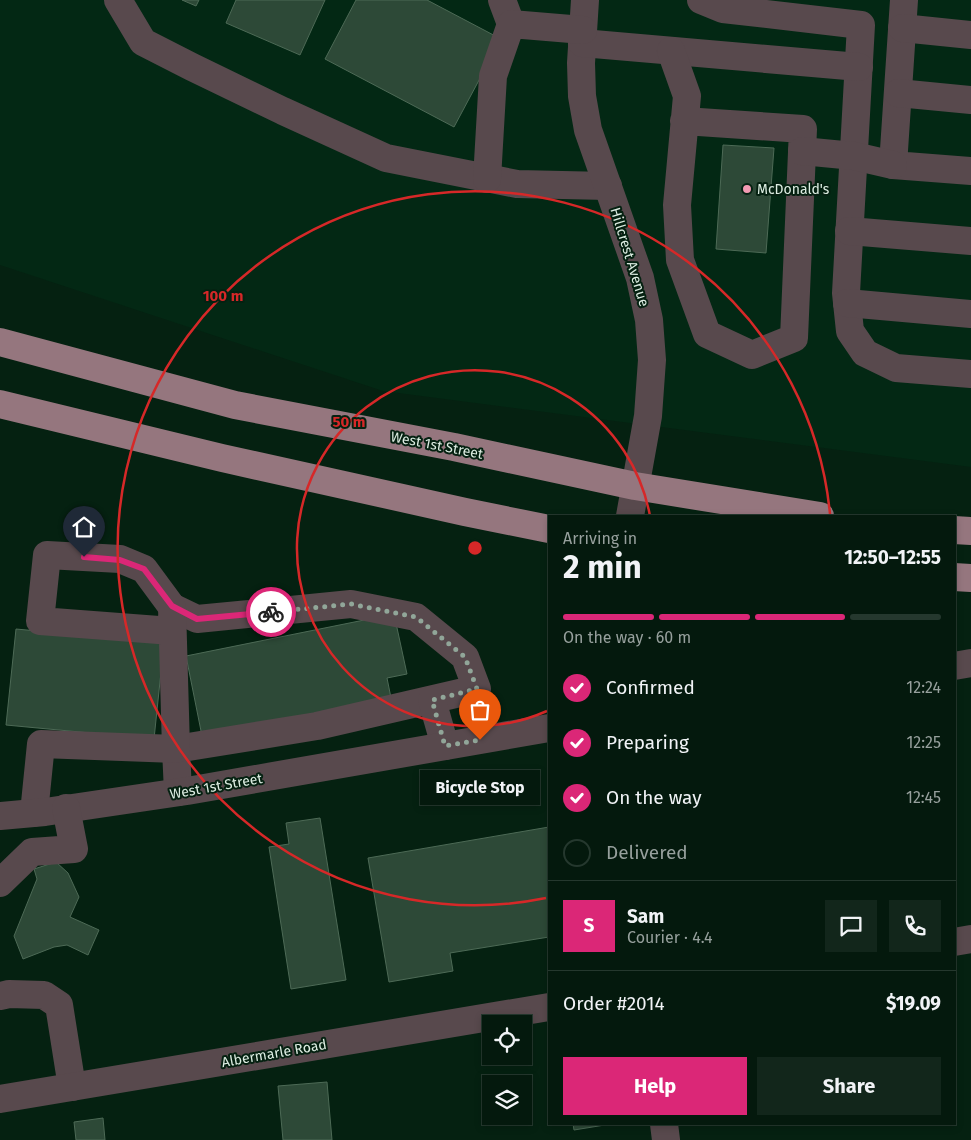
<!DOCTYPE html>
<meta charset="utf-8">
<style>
:root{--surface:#04190d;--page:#12261b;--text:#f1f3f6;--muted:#97a09d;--line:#25382e;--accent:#db2777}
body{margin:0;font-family:"Fira Sans",sans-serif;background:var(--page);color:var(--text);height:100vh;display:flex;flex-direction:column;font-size:19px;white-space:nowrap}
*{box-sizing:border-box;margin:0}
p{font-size:16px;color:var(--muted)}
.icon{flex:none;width:28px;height:28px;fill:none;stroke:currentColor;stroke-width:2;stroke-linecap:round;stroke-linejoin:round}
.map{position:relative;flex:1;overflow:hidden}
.details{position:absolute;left:548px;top:515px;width:408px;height:610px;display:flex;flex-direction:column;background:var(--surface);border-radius:0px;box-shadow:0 2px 8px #0003,0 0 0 1px var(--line)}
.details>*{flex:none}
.controls{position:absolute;left:482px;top:1015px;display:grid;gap:10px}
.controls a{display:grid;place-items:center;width:50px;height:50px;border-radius:0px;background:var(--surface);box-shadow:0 2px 8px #0003,0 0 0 1px var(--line);font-size:25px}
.pin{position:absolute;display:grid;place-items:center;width:42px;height:42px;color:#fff;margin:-51px -21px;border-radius:50% 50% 50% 0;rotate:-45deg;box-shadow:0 0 5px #0007}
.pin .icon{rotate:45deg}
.courier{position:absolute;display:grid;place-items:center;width:50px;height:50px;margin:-25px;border:4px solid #db2777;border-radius:50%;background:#fff;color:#222;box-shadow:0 1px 6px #0007}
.bubble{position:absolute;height:35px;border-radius:0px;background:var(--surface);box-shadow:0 2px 8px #0003,0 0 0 1px var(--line);font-size:16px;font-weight:700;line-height:35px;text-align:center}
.head em{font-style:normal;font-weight:700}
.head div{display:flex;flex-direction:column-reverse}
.head{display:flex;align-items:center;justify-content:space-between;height:85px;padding:0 15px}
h1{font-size:32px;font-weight:700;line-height:38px}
.bar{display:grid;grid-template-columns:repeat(4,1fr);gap:8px 5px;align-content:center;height:60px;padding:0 15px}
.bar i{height:6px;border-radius:4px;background:var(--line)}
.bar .on{background:var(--accent)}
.bar p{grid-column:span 4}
.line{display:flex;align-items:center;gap:12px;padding:0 15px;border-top:1px solid var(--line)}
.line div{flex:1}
.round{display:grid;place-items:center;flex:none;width:52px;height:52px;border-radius:0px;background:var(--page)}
ol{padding:0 15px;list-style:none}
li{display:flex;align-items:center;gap:15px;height:55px}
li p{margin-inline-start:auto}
li .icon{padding:5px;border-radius:50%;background:var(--accent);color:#fff;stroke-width:4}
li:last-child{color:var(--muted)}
li i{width:28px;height:28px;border:2px solid var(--line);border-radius:50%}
.primary-button{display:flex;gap:10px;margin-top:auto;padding:10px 15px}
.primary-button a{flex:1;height:58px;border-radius:0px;background:var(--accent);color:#fff;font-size:20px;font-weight:700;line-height:58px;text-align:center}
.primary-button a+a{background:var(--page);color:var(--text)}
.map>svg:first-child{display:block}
</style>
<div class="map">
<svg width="971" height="1140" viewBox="0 0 971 1140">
<rect width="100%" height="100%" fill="#052111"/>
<!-- built -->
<polygon fill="#032814" points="0,0 971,0 971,467 383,391 0,265"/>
<!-- building -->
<g fill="#2d4937" stroke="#4d6a56">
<polygon points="182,0 199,0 196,6"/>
<polygon points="236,0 325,0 300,55 226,23"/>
<polygon points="356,0 427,0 501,39 454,127 325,59"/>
<polygon points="723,145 774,148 766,253 716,249"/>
<polygon points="394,614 407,674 387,678 391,698 202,736 186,656"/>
<polygon points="16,629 164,643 154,739 6,725"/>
<polygon points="320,818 346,980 291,989 269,847 289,844 286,823"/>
<polygon points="549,827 549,937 450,953 453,971 389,982 368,858"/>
<polygon points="56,862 68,873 79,897 70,917 99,930 88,955 67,945 54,947 23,959 14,936 37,879 34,869"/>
<polygon points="327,1082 332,1140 283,1140 278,1086"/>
<polygon points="103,1118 105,1140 76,1140 74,1122"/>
<polygon points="573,1124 611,1124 574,1130"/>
</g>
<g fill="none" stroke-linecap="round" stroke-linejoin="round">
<!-- minor -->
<g stroke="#58494d" stroke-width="28">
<polyline points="118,0 143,42 192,67 283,111 386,158 517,184 608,186"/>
<polyline points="502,0 511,24"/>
<polyline points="585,0 581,63 582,96 588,130 640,278 649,320 652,360 648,416 630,516"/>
<polyline points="701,0 723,9 861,25 846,293 850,331 865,353 896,368 971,374"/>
<polyline points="904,0 893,165 971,171"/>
<polyline points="902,28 971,35"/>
<polyline points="582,43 859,67"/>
<polyline points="671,51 687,96 677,205 680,260 707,334 752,355 794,338 803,129 684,121"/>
<polyline points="898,93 971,100"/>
<polyline points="802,151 854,156 893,165"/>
<polyline points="487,179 493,76 511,24 583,30"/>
<polyline points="849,231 971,241"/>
<polyline points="847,303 971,314"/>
<polyline points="172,607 197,619 351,604 416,617 465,657 477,689 317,726 176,749 178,792"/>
<polyline points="954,666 971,663"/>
<polyline points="432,700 445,746"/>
<polyline points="34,813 41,744 176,749 172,607 144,569 120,559 47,555 40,621 172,631"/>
<polyline points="0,816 45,812 187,791 549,728"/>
<polyline points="0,883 32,852 74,849 66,808"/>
<polyline points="954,942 971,939"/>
<polyline points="0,996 9,994 44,995 59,1005 72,1087"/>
<polyline points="0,1099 549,1007"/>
<polyline points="664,1124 666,1140"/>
</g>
<!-- major -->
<g stroke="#95767e" stroke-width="28">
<polyline points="0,342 235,405 454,447 635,486 820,516"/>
<polyline points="0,404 222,458 465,512 549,529"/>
<polyline points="954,530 971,531"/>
<polyline points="954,577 971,578"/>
</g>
</g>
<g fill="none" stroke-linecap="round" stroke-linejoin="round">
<!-- done -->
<polyline stroke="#91a699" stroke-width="5" stroke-dasharray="0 9" points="271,612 351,604 416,617 465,657 477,689 432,700 445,746 480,740"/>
<!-- route -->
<polyline stroke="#db2777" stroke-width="6" points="84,557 120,560 144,569 172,606 197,619 271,612"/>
</g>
<!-- distance rings -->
<g fill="none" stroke="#d62828" stroke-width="2.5">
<path d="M547 711A178 178 0 1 1 650 516"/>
<path d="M546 898A357 357 0 1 1 830 514"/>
</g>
<!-- markers -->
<circle fill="#f19ab2" stroke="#052111" stroke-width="2" cx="747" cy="189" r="5"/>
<g text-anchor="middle" stroke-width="4" stroke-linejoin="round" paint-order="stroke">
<!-- poi labels -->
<g font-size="14" fill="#ddede2" stroke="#052111" text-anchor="start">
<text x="757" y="194">McDonald's</text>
</g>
<!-- street labels -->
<g font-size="14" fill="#ddede2" stroke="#052111">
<text transform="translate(630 257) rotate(73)" y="5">Hillcrest Avenue</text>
<text transform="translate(437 445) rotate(11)" y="5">West 1st Street</text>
<text transform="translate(216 786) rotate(-10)" y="5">West 1st Street</text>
<text transform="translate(274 1053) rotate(-10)" y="5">Albermarle Road</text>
</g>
</g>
<circle cx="475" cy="548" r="8" fill="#d62828" stroke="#052111" stroke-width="2.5"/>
<g font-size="15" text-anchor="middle" font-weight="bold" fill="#d62828" stroke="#052111" stroke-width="4" stroke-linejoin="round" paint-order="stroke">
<text x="223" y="301">100 m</text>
<text x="349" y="427">50 m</text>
</g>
</svg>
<div class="controls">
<a><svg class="icon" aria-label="locate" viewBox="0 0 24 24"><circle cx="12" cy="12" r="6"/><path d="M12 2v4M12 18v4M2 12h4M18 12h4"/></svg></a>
<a><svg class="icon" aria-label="layers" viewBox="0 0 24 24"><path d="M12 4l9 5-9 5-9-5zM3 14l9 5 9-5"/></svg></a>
</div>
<div class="pin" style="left:480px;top:740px;background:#ea580c"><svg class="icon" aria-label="bag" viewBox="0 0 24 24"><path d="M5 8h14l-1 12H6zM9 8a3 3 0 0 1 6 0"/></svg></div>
<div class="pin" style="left:84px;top:557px;background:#1f2937"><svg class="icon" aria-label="home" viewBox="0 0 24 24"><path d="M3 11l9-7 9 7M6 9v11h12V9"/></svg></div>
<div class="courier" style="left:271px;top:612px"><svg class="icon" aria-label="bike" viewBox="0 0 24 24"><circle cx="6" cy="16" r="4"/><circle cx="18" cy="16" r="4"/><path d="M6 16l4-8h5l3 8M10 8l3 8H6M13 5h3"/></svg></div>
<div class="bubble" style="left:420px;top:770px;width:120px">Bicycle Stop</div>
<section class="details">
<div class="head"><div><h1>2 min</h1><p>Arriving in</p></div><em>12:50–12:55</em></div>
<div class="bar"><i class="on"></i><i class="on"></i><i class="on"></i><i></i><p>On the way · 60 m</p></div>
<ol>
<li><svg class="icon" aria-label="check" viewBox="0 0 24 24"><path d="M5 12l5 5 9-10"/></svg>Confirmed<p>12:24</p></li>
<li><svg class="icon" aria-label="check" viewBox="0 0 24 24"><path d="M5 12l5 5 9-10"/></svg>Preparing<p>12:25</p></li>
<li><svg class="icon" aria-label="check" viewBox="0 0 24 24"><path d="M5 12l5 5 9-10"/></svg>On the way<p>12:45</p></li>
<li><i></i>Delivered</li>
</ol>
<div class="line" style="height:90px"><b class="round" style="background:var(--accent);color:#fff">S</b><div><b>Sam</b><p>Courier · 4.4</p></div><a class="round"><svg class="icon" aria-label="chat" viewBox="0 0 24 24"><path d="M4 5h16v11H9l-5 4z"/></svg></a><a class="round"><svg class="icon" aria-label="phone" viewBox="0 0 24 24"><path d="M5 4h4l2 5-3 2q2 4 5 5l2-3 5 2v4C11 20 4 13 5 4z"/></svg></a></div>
<div class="line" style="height:65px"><div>Order #2014</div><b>$19.09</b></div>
<div class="primary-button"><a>Help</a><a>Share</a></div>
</section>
</div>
